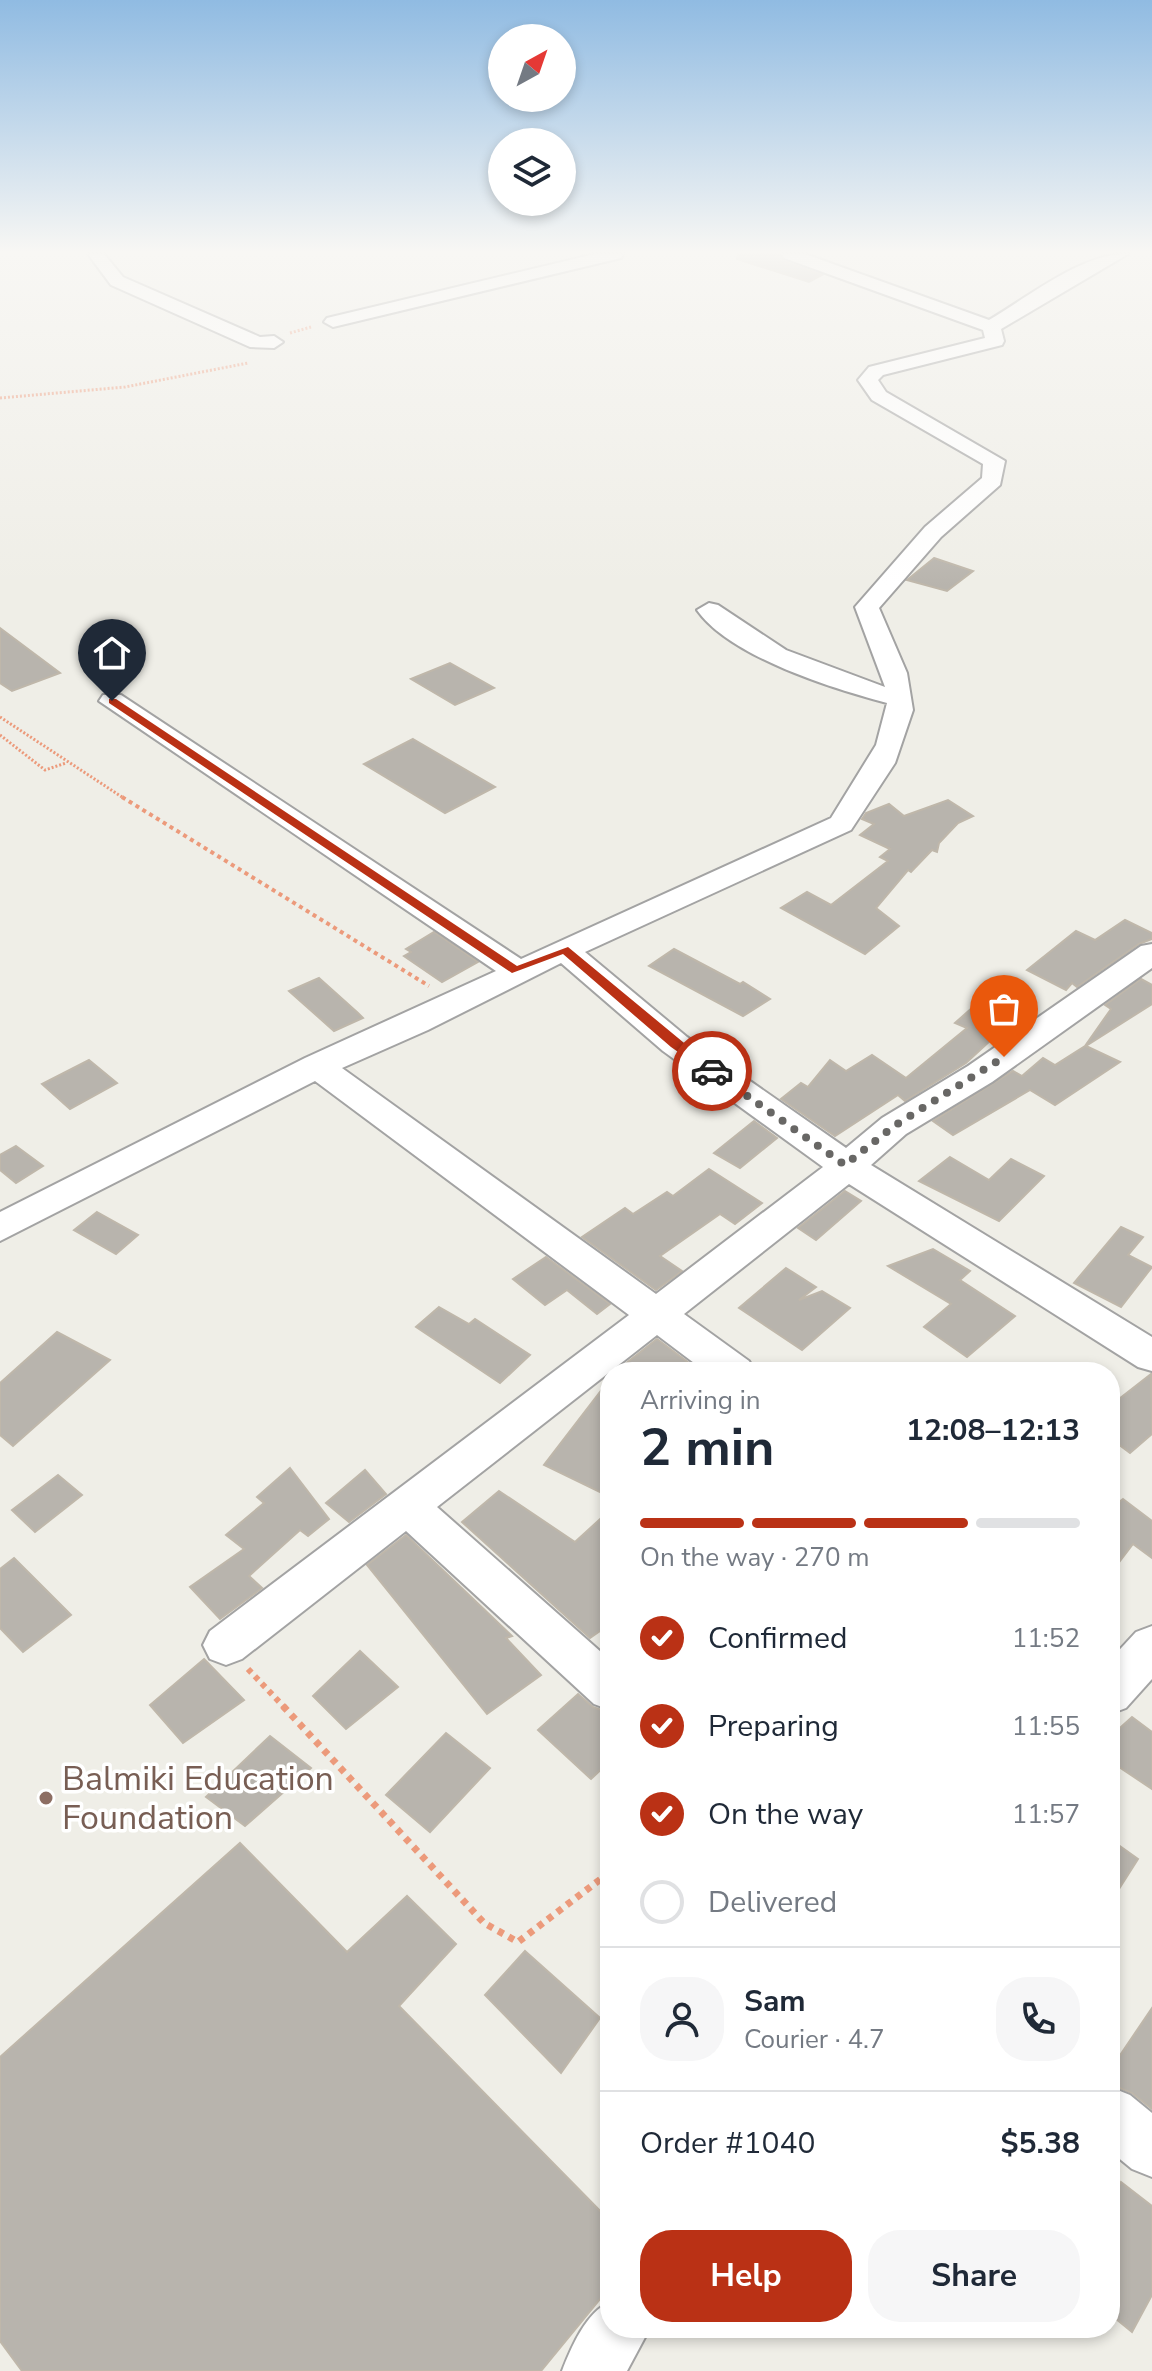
<!DOCTYPE html>
<meta charset="utf-8">
<style>
:root{--surface:#fff;--page:#f6f6f7;--text:#1f2937;--muted:#747a83;--line:#e0e1e3;--accent:#ba3115}
body{margin:0;font-family:"Nunito Sans",sans-serif;background:var(--page);color:var(--text);height:100vh;display:flex;flex-direction:column;font-size:30px;white-space:nowrap}
*{box-sizing:border-box;margin:0}
p{font-size:26px;color:var(--muted)}
.icon{flex:none;width:44px;height:44px;fill:none;stroke:currentColor;stroke-width:2;stroke-linecap:round;stroke-linejoin:round}
.map{position:relative;flex:1;overflow:hidden}
.sheet{position:absolute;left:600px;top:1362px;width:520px;height:976px;display:flex;flex-direction:column;background:var(--surface);border-radius:32px;box-shadow:0 4px 12px #0003}
.sheet>*{flex:none}
.needle{width:52px;rotate:40deg}
.tools{position:absolute;left:488px;top:24px;display:grid;gap:16px}
.tools a{display:grid;place-items:center;width:88px;height:88px;border-radius:50%;background:var(--surface);box-shadow:0 4px 12px #0003;font-size:40px}
.pin{position:absolute;display:grid;place-items:center;width:68px;height:68px;color:#fff;margin:-82px -34px;border-radius:50% 50% 50% 0;rotate:-45deg;box-shadow:0 0 8px #0007}
.pin .icon{rotate:45deg}
.courier{position:absolute;display:grid;place-items:center;width:80px;height:80px;margin:-40px;border:6px solid #ba3115;border-radius:50%;background:#fff;color:#222;box-shadow:0 2px 10px #0007}
.head em{font-style:normal;font-weight:700}
.head div{display:flex;flex-direction:column-reverse}
.head{display:flex;align-items:center;justify-content:space-between;height:136px;padding:0 40px}
h1{font-size:52px;font-weight:700;line-height:60px}
.bar{display:grid;grid-template-columns:repeat(4,1fr);gap:12px 8px;align-content:center;height:96px;padding:0 40px}
.bar i{height:10px;border-radius:6px;background:var(--line)}
.bar .selected{background:var(--accent)}
.bar p{grid-column:span 4}
.line{display:flex;align-items:center;gap:20px;padding:0 40px;border-top:2px solid var(--line)}
.line div{flex:1}
.round{display:grid;place-items:center;flex:none;width:84px;height:84px;border-radius:32px;background:var(--page)}
ol{padding:0 40px;list-style:none}
li{display:flex;align-items:center;gap:24px;height:88px}
li p{margin-inline-start:auto}
li .icon{padding:8px;border-radius:50%;background:var(--accent);color:#fff;stroke-width:4}
li:last-child{color:var(--muted)}
li i{width:44px;height:44px;border:4px solid var(--line);border-radius:50%}
.action{display:flex;gap:16px;margin-top:auto;padding:16px 40px}
.action a{flex:1;height:92px;border-radius:32px;background:var(--accent);color:#fff;font-size:32px;font-weight:700;line-height:92px;text-align:center}
.action a+a{background:var(--page);color:var(--text)}
.map>svg:first-child{display:block}
</style>
<div class="map">
<svg width="1152" height="2371" viewBox="0 0 1152 2371">
<rect width="100%" height="100%" fill="#efeee7"/>
<!-- building -->
<g fill="#b8b4ad" stroke="#bfb7aa" stroke-width="2">
<polygon points="738,254 779,254 783,261 822,275 809,282 737,259"/>
<polygon points="934,558 973,571 947,591 907,580"/>
<polygon points="0,628 60,673 12,691 0,683"/>
<polygon points="450,663 494,688 455,705 411,679"/>
<polygon points="413,739 495,787 445,813 364,764"/>
<polygon points="948,800 973,816 958,823 939,843 937,852 932,850 911,872 908,870 876,908 899,926 865,954 781,908 807,892 831,905 888,861 880,857 890,849 860,835 874,824 862,819 866,813 889,804 904,816"/>
<polygon points="1125,920 1152,933 1152,939 1139,944 1077,987 1072,983 1066,990 1027,970 1076,931 1095,940"/>
<polygon points="434,932 478,962 442,982 404,956 411,952 406,949"/>
<polygon points="674,949 740,984 743,982 770,999 743,1016 649,966"/>
<polygon points="319,978 358,1013 363,1018 334,1031 289,991"/>
<polygon points="1141,979 1152,985 1152,1004 1086,1046 1120,1062 1055,1105 1030,1090 953,1135 933,1121 1013,1071 1022,1076 1043,1058 1055,1065 1085,1046 1111,1009 1105,1005"/>
<polygon points="982,999 1016,1017 966,1063 905,1101 898,1095 835,1136 781,1099 801,1083 808,1087 830,1060 846,1071 872,1055 906,1078 967,1028 955,1023"/>
<polygon points="89,1060 117,1083 70,1109 42,1084"/>
<polygon points="754,1121 777,1138 740,1168 714,1153"/>
<polygon points="16,1146 43,1166 16,1183 0,1170 0,1155"/>
<polygon points="950,1157 989,1180 1011,1159 1044,1176 999,1221 919,1181"/>
<polygon points="709,1169 762,1203 735,1224 720,1214 660,1256 682,1271 656,1290 582,1237 625,1208 633,1214 667,1192 673,1196"/>
<polygon points="845,1191 861,1201 816,1240 798,1228"/>
<polygon points="97,1212 138,1235 116,1254 74,1230"/>
<polygon points="1121,1227 1143,1237 1128,1255 1152,1267 1121,1307 1074,1283"/>
<polygon points="933,1249 970,1271 960,1280 1015,1316 967,1357 924,1327 951,1304 888,1266"/>
<polygon points="546,1257 610,1304 597,1314 567,1290 545,1305 513,1279"/>
<polygon points="786,1268 816,1287 799,1300 822,1291 850,1308 802,1350 739,1308"/>
<polygon points="439,1307 469,1324 475,1319 530,1355 500,1383 416,1327"/>
<polygon points="57,1332 110,1360 13,1446 0,1435 0,1383"/>
<polygon points="657,1339 701,1372 615,1372"/>
<polygon points="1151,1374 1152,1434 1130,1453 1110,1438 1110,1406"/>
<polygon points="610,1379 610,1497 544,1465"/>
<polygon points="290,1468 329,1519 308,1536 300,1530 249,1576 262,1588 220,1619 190,1587 244,1549 226,1535 264,1503 257,1497"/>
<polygon points="365,1470 386,1494 349,1522 326,1503"/>
<polygon points="58,1475 82,1495 35,1532 12,1510"/>
<polygon points="499,1491 575,1542 610,1510 610,1624 590,1638 462,1522"/>
<polygon points="1123,1499 1152,1521 1152,1558 1133,1544 1110,1574 1110,1509"/>
<polygon points="406,1535 512,1636 506,1638 541,1675 487,1714 367,1565"/>
<polygon points="14,1558 71,1615 23,1652 0,1628 0,1569"/>
<polygon points="360,1651 398,1687 346,1729 313,1696"/>
<polygon points="204,1659 244,1700 183,1743 150,1705"/>
<polygon points="578,1694 593,1707 610,1713 610,1761 591,1779 538,1730"/>
<polygon points="1132,1717 1152,1732 1152,1789 1110,1761 1110,1737"/>
<polygon points="446,1733 490,1768 430,1832 386,1795"/>
<polygon points="270,1736 311,1768 245,1826 206,1797"/>
<polygon points="1110,1839 1138,1859 1110,1903"/>
<polygon points="240,1843 347,1952 407,1896 456,1944 399,2006 610,2221 610,2287 541,2371 22,2371 0,2341 0,2057"/>
<polygon points="525,1951 600,2018 561,2073 485,1995"/>
<polygon points="1152,2008 1152,2109 1132,2093 1110,2084 1110,2070"/>
<polygon points="1121,2182 1152,2206 1152,2295 1132,2332 1110,2314 1110,2201"/>
</g>
<g fill="none" stroke-linecap="round" stroke-linejoin="round">
<defs>
<g id="minor">
<polygon points="88,254 104,254 123,277 260,337 274,336 283,342 274,348 250,347 111,285"/>
<polygon points="595,254 623,254 621,258 333,327 324,322 327,318"/>
<path d="M782 254H805L989 320C1028 297 1084 252 1128 254L1001 329 1004 341 1002 345 883 375 878 380 886 392 1005 461 1000 485 941 537 879 608 907 673 913 710 895 763 851 830 585 952 687 1037 846 1148 882 1118 968 1066 1141 946 1152 944V968L992 1082 906 1134 871 1165 1152 1337V1371L1138 1367 849 1184 684 1314 749 1361 755 1372H706L657 1335 437 1507 610 1660V1710L594 1704 406 1531 242 1659 226 1665 210 1659 203 1645 210 1631 629 1315 315 1081 0 1241V1212L305 1058 496 971 99 701 103 695H121L521 959 831 818 876 745 887 703C834 689 730 657 697 610L709 603 718 605 786 650 885 687 855 607 925 527 982 478 983 464 872 400 858 380 869 367 985 338 983 330 784 258ZM561 963 663 1051 823 1167 656 1294 342 1068 428 1030Z"/>
<polygon points="1152,1626 1152,1679 1126,1708 1110,1714 1110,1660 1136,1632"/>
<polygon points="1110,2087 1130,2095 1152,2113 1152,2177 1132,2169 1110,2151"/>
<path d="M610 2302V2328H650L627 2371H562C571 2348 586 2312 610 2302Z"/>
</g>
</defs>
<!-- minor casing -->
<use href="#minor" stroke="#a3a3a3" stroke-width="4"/>
<!-- path-far3 -->
<g stroke="#ec9a7b" stroke-width="3" stroke-dasharray="2 2" stroke-linecap="butt">
<polyline points="290,333 311,327"/>
<polyline points="0,398 125,387 248,363"/>
<polyline points="0,717 125,799"/>
<polyline points="0,735 45,770 66,763"/>
</g>
<!-- path-far2 -->
<polyline stroke="#ec9a7b" stroke-width="4" stroke-dasharray="4 4" stroke-linecap="butt" points="122,797 429,986"/>
<!-- path-far1 -->
<polyline stroke="#ec9a7b" stroke-width="6" stroke-dasharray="5 5" stroke-linecap="butt" points="248,1669 285,1708"/>
<!-- path -->
<polyline stroke="#ec9a7b" stroke-width="7" stroke-dasharray="6 6" stroke-linecap="butt" points="283,1706 484,1923 518,1942 610,1872"/>
<!-- minor -->
<use href="#minor" fill="#fff" fill-rule="evenodd"/>
</g>
<!-- sky -->
<linearGradient id="sky" x2="0" y2="1"><stop stop-color="#90bbe2"/><stop offset="0.43" stop-color="#f8f7f4"/><stop offset="1" stop-color="#f8f7f4" stop-opacity="0"/></linearGradient>
<rect width="1152" height="586" fill="url(#sky)"/>
<!-- route -->
<polygon fill="#ba3115" points="109,699 116,699 517,966 568,947 718,1071 708,1073 671,1047 563,954 512,973 109,703"/>
<g fill="none" stroke-linecap="round" stroke-linejoin="round">
<!-- done -->
<polyline stroke="#686765" stroke-width="8" stroke-dasharray="0 14.4" points="712,1071 845,1165 894,1126 1004,1057"/>
</g>
<!-- markers -->
<circle fill="#8d6e63" stroke="#fff" stroke-width="3" cx="46" cy="1798" r="8"/>
<g text-anchor="middle" stroke-width="7" stroke-linejoin="round" paint-order="stroke">
<!-- near-education labels -->
<g font-size="34" fill="#785e54" stroke="#fff" text-anchor="start">
<text x="62" y="1790">Balmiki Education<tspan x="62" dy="39">Foundation</tspan></text>
</g>
</g>
</svg>
<div class="tools">
<a><svg class="needle" viewBox="-14 -14 28 28"><path d="M0-13l5 13h-10z" fill="#e53935"/><path d="M0 13l5-13h-10z" fill="#747a83"/></svg></a>
<a><svg class="icon" aria-label="layers" viewBox="0 0 24 24"><path d="M12 4l9 5-9 5-9-5zM3 14l9 5 9-5"/></svg></a>
</div>
<div class="pin" style="left:1004px;top:1057px;background:#ea580c"><svg class="icon" aria-label="bag" viewBox="0 0 24 24"><path d="M5 8h14l-1 12H6zM9 8a3 3 0 0 1 6 0"/></svg></div>
<div class="pin" style="left:112px;top:701px;background:#1f2937"><svg class="icon" aria-label="home" viewBox="0 0 24 24"><path d="M3 11l9-7 9 7M6 9v11h12V9"/></svg></div>
<div class="courier" style="left:712px;top:1071px"><svg class="icon" aria-label="car" viewBox="0 0 24 24"><path d="M5 17H2v-5l4-1 3-4h7l3 4 3 1v5h-3M9 17h6M6 11h13"/><circle cx="7" cy="17" r="2"/><circle cx="17" cy="17" r="2"/></svg></div>
<section class="sheet">
<div class="head"><div><h1>2 min</h1><p>Arriving in</p></div><em>12:08–12:13</em></div>
<div class="bar"><i class="selected"></i><i class="selected"></i><i class="selected"></i><i></i><p>On the way · 270 m</p></div>
<ol>
<li><svg class="icon" aria-label="check" viewBox="0 0 24 24"><path d="M5 12l5 5 9-10"/></svg>Confirmed<p>11:52</p></li>
<li><svg class="icon" aria-label="check" viewBox="0 0 24 24"><path d="M5 12l5 5 9-10"/></svg>Preparing<p>11:55</p></li>
<li><svg class="icon" aria-label="check" viewBox="0 0 24 24"><path d="M5 12l5 5 9-10"/></svg>On the way<p>11:57</p></li>
<li><i></i>Delivered</li>
</ol>
<div class="line" style="height:144px"><a class="round"><svg class="icon" aria-label="person" viewBox="0 0 24 24"><circle cx="12" cy="8" r="4"/><path d="M4 21q1-7 8-7t8 7"/></svg></a><div><b>Sam</b><p>Courier · 4.7</p></div><a class="round"><svg class="icon" aria-label="phone" viewBox="0 0 24 24"><path d="M5 4h4l2 5-3 2q2 4 5 5l2-3 5 2v4C11 20 4 13 5 4z"/></svg></a></div>
<div class="line" style="height:104px"><div>Order #1040</div><b>$5.38</b></div>
<div class="action"><a>Help</a><a>Share</a></div>
</section>
</div>
